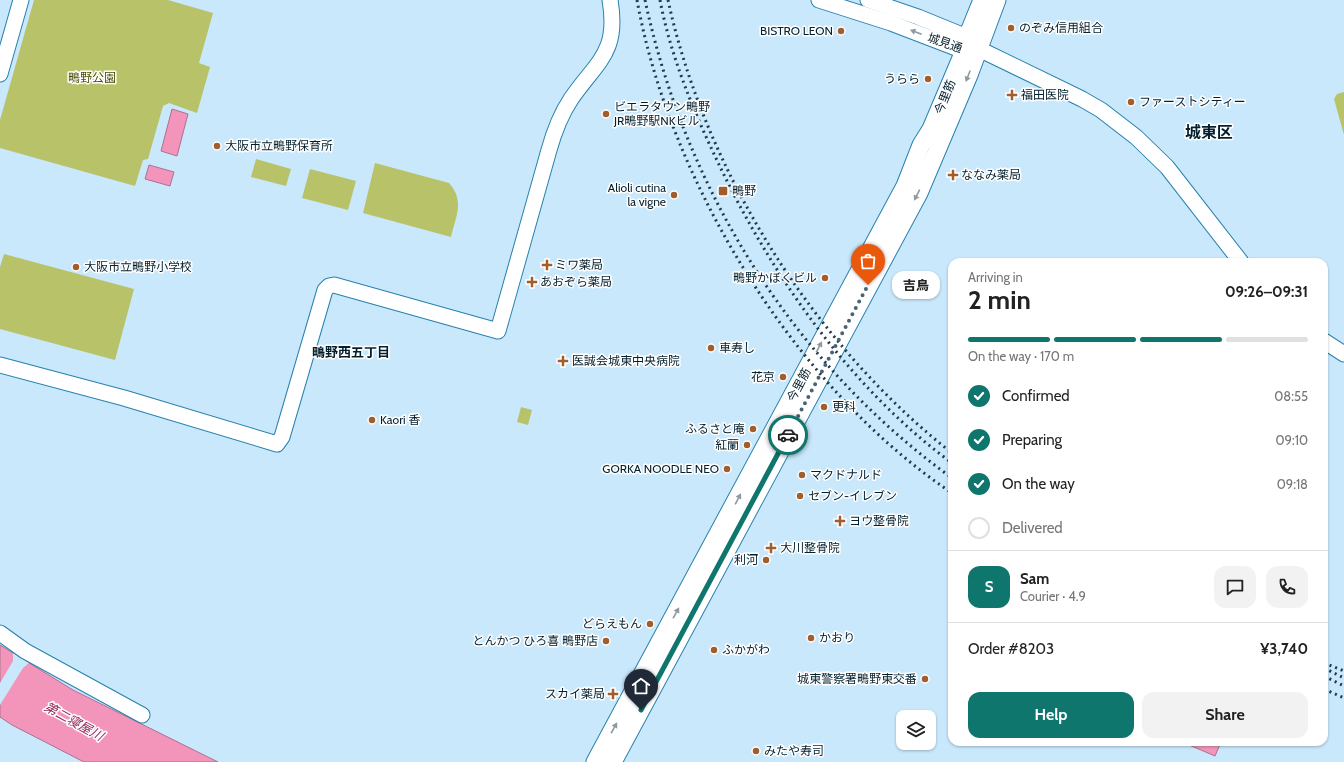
<!DOCTYPE html>
<meta charset="utf-8">
<style>
:root{--surface:#fff;--page:#f2f2f2;--text:#222;--muted:#767676;--line:#e0e0e0;--accent:#0f766e}
body{margin:0;font-family:Cabin,"Noto Sans JP",sans-serif;background:var(--page);color:var(--text);height:100vh;display:flex;flex-direction:column;font-size:15px;white-space:nowrap}
*{box-sizing:border-box;margin:0}
p{font-size:13px;color:var(--muted)}
.icon{flex:none;width:22px;height:22px;fill:none;stroke:currentColor;stroke-width:2;stroke-linecap:round;stroke-linejoin:round}
.map{position:relative;flex:1;overflow:hidden}
.details{position:absolute;left:948px;top:258px;width:380px;height:488px;display:flex;flex-direction:column;background:var(--surface);border-radius:12px;box-shadow:0 1px 3px #0004}
.details>*{flex:none}
.buttons{position:absolute;left:896px;top:710px;display:grid;gap:8px}
.buttons a{display:grid;place-items:center;width:40px;height:40px;border-radius:8px;background:var(--surface);box-shadow:0 1px 3px #0004;font-size:20px}
.pin{position:absolute;display:grid;place-items:center;width:34px;height:34px;color:#fff;margin:-41px -17px;border-radius:50% 50% 50% 0;rotate:-45deg;box-shadow:0 0 4px #0007}
.pin .icon{rotate:45deg}
.courier{position:absolute;display:grid;place-items:center;width:40px;height:40px;margin:-20px;border:3px solid #0f766e;border-radius:50%;background:#fff;color:#222;box-shadow:0 1px 5px #0007}
.bubble{position:absolute;height:28px;border-radius:12px;background:var(--surface);box-shadow:0 1px 3px #0004;font-size:13px;font-weight:800;line-height:28px;text-align:center}
.head em{font-style:normal;font-weight:800}
.head div{display:flex;flex-direction:column-reverse}
.head{display:flex;align-items:center;justify-content:space-between;height:68px;padding:0 20px}
h1{font-size:26px;font-weight:800;line-height:30px}
.bar{display:grid;grid-template-columns:repeat(4,1fr);gap:6px 4px;align-content:center;height:48px;padding:0 20px}
.bar i{height:5px;border-radius:3px;background:var(--line)}
.bar .selected{background:var(--accent)}
.bar p{grid-column:span 4}
.line{display:flex;align-items:center;gap:10px;padding:0 20px;border-top:1px solid var(--line)}
.line div{flex:1}
.round{display:grid;place-items:center;flex:none;width:42px;height:42px;border-radius:12px;background:var(--page)}
ol{padding:0 20px;list-style:none}
li{display:flex;align-items:center;gap:12px;height:44px}
li p{margin-inline-start:auto}
li .icon{padding:4px;border-radius:50%;background:var(--accent);color:#fff;stroke-width:4}
li:last-child{color:var(--muted)}
li i{width:22px;height:22px;border:2px solid var(--line);border-radius:50%}
.cta{display:flex;gap:8px;margin-top:auto;padding:8px 20px}
.cta a{flex:1;height:46px;border-radius:12px;background:var(--accent);color:#fff;font-size:16px;font-weight:800;line-height:46px;text-align:center}
.cta a+a{background:var(--page);color:var(--text)}
.map>svg:first-child{display:block}
</style>
<div class="map">
<svg width="1344" height="762" viewBox="0 0 1344 762">
<rect width="100%" height="100%" fill="#c9e8fc"/>
<!-- green -->
<g fill="#b8c269">
<polygon points="34,0 168,0 213,13 199,63 210,67 197,113 169,103 163,106 148,159 143,160 135,186 0,148 0,120"/>
<polygon points="1344,92 1344,135 1334,99 1337,94"/>
<polygon points="256,159 291,169 286,186 251,177"/>
<path d="M375 163 449 183C465 201 456 216 451 237L363 213Z"/>
<polygon points="310,169 356,181 348,210 302,198"/>
<polygon points="4,254 134,289 115,360 0,329 0,267"/>
<polygon points="521,407 532,410 528,425 517,422"/>
</g>
<!-- water -->
<g fill="#f395bb" stroke="#ab7290">
<polygon points="172,109 188,114 177,156 161,151"/>
<polygon points="149,165 174,172 170,186 145,179"/>
<polygon points="0,645 73,690 218,762 84,762 12,725 0,717"/>
<polygon points="1182,742 1221,742 1215,756"/>
</g>
<!-- pier -->
<polygon fill="#c9e8fc" points="13,653 29,663 23,668 0,705 0,683 13,661"/>
<g fill="none" stroke-linecap="round" stroke-linejoin="round">
<defs>
<g id="secondary">
<polyline points="819,0 891,23 964,51 974,50"/>
<polyline points="868,0 918,17 967,37 979,49 1082,99 1101,110 1136,137 1167,167 1241,262"/>
<polyline points="0,74 21,0"/>
<polyline points="1324,341 1344,354"/>
<path d="M0 365 124 398 277 444 282 437 325 290 329 286 334 285 498 331 549 150C554 132 561 114 571 99 597 61 619 53 610 0"/>
<polyline points="0,633 25,651 142,715"/>
</g>
<g id="primary">
<polyline points="595,762 905,186 921,145 931,129 964,51 967,37 982,0"/>
<polyline points="613,762 919,193 969,75 997,0"/>
</g>
</defs>
<!-- secondary casing -->
<use href="#secondary" stroke="#2781ad" stroke-width="17"/>
<!-- primary casing -->
<use href="#primary" stroke="#2781ad" stroke-width="19"/>
<!-- secondary -->
<use href="#secondary" stroke="#fff" stroke-width="15"/>
<!-- primary -->
<use href="#primary" stroke="#fff" stroke-width="17"/>
<!-- rail -->
<g stroke="#203b4a" stroke-width="3" stroke-dasharray="2 4" stroke-linecap="butt">
<path d="M637 0C670 183 796 389 952 493"/>
<path d="M645 0C686 191 793 363 952 478"/>
<path d="M660 0C670 53 691 105 714 154 768 270 847 386 952 463"/>
<path d="M668 0C705 171 814 345 952 453"/>
<polyline points="1324,663 1344,671"/>
<polyline points="1324,668 1344,678"/>
<polyline points="1324,676 1344,686"/>
<polyline points="1324,689 1344,698"/>
</g>
</g>
<!-- one-way arrows -->
<defs><path id="oneway-solid" d="M-6-.8H1V-3.2L6.5 0L1 3.2V.8H-6Z"/></defs>
<g fill="#8e9aa0">
<use href="#oneway-solid" transform="translate(916 32) rotate(-159)"/>
<use href="#oneway-solid" transform="translate(968 76) rotate(112)"/>
<use href="#oneway-solid" transform="translate(917 195) rotate(117)"/>
<use href="#oneway-solid" transform="translate(819 347) rotate(-63)"/>
<use href="#oneway-solid" transform="translate(738 499) rotate(-62)"/>
<use href="#oneway-solid" transform="translate(676 613) rotate(-61)"/>
<use href="#oneway-solid" transform="translate(614 728) rotate(-61)"/>
</g>
<g fill="none" stroke-linecap="round" stroke-linejoin="round">
<!-- done -->
<polyline stroke="#496575" stroke-width="4" stroke-dasharray="0 7.2" points="788,435 868,285"/>
<!-- route -->
<polyline stroke="#0f766e" stroke-width="5" points="641,710 788,435"/>
</g>
<!-- markers -->
<g fill="#a15e2c" stroke="#fff" stroke-width="1.5">
<circle cx="1011" cy="28" r="4"/>
<circle cx="841" cy="31" r="4"/>
<circle cx="928" cy="79" r="4"/>
<path d="M1010 89h4v4h4v4h-4v4h-4v-4h-4v-4h4z"/>
<circle cx="1131" cy="102" r="4"/>
<circle cx="606" cy="114" r="4"/>
<circle cx="217" cy="146" r="4"/>
<path d="M951 169h4v4h4v4h-4v4h-4v-4h-4v-4h4z"/>
<rect x="718" y="186" width="10" height="10" rx="2"/>
<circle cx="674" cy="195" r="4"/>
<path d="M545 259h4v4h4v4h-4v4h-4v-4h-4v-4h4z"/>
<circle cx="76" cy="267" r="4"/>
<circle cx="825" cy="278" r="4"/>
<path d="M530 276h4v4h4v4h-4v4h-4v-4h-4v-4h4z"/>
<circle cx="711" cy="348" r="4"/>
<path d="M561 355h4v4h4v4h-4v4h-4v-4h-4v-4h4z"/>
<circle cx="783" cy="377" r="4"/>
<circle cx="824" cy="407" r="4"/>
<circle cx="372" cy="420" r="4"/>
<circle cx="753" cy="429" r="4"/>
<circle cx="747" cy="445" r="4"/>
<circle cx="727" cy="469" r="4"/>
<circle cx="802" cy="475" r="4"/>
<circle cx="800" cy="496" r="4"/>
<path d="M838 515h4v4h4v4h-4v4h-4v-4h-4v-4h4z"/>
<path d="M769 542h4v4h4v4h-4v4h-4v-4h-4v-4h4z"/>
<circle cx="766" cy="560" r="4"/>
<circle cx="650" cy="624" r="4"/>
<circle cx="811" cy="638" r="4"/>
<circle cx="606" cy="641" r="4"/>
<circle cx="714" cy="650" r="4"/>
<circle cx="925" cy="679" r="4"/>
<path d="M611 688h4v4h4v4h-4v4h-4v-4h-4v-4h4z"/>
<circle cx="756" cy="751" r="4"/>
</g>
<g text-anchor="middle" stroke-width="3" stroke-linejoin="round" paint-order="stroke">
<!-- poi labels -->
<g font-size="12" fill="#041f2d" stroke="#fff" text-anchor="start">
<text x="1019" y="32">のぞみ信用組合</text>
<text x="833" y="35" text-anchor="end">BISTRO LEON</text>
<text x="920" y="83" text-anchor="end">うらら</text>
<text x="1021" y="99">福田医院</text>
<text x="1139" y="106">ファーストシティー</text>
<text x="614" y="111">ビエラタウン鴫野<tspan x="614" dy="14">JR鴫野駅NKビル</tspan></text>
<text x="225" y="150">大阪市立鴫野保育所</text>
<text x="961" y="179">ななみ薬局</text>
<text x="666" y="192" text-anchor="end">Alioli cutina<tspan x="666" dy="14">la vigne</tspan></text>
<text x="732" y="195">鴫野</text>
<text x="555" y="269">ミワ薬局</text>
<text x="84" y="271">大阪市立鴫野小学校</text>
<text x="817" y="282" text-anchor="end">鴫野かぼくビル</text>
<text x="540" y="286">あおぞら薬局</text>
<text x="719" y="352">車寿し</text>
<text x="572" y="365">医誠会城東中央病院</text>
<text x="775" y="381" text-anchor="end">花京</text>
<text x="832" y="411">更科</text>
<text x="380" y="424">Kaori 香</text>
<text x="745" y="433" text-anchor="end">ふるさと庵</text>
<text x="739" y="449" text-anchor="end">紅蘭</text>
<text x="719" y="473" text-anchor="end">GORKA NOODLE NEO</text>
<text x="810" y="479">マクドナルド</text>
<text x="808" y="500">セブン-イレブン</text>
<text x="849" y="525">ヨウ整骨院</text>
<text x="780" y="552">大川整骨院</text>
<text x="758" y="564" text-anchor="end">利河</text>
<text x="642" y="628" text-anchor="end">どらえもん</text>
<text x="819" y="642">かおり</text>
<text x="598" y="645" text-anchor="end">とんかつ ひろ喜 鴫野店</text>
<text x="722" y="654">ふかがわ</text>
<text x="917" y="683" text-anchor="end">城東警察署鴫野東交番</text>
<text x="605" y="698" text-anchor="end">スカイ薬局</text>
<text x="764" y="755">みたや寿司</text>
</g>
<!-- street labels -->
<g font-size="12" fill="#041f2d" stroke="#fff">
<text transform="translate(945 43) rotate(19)" y="4">城見通</text>
<text transform="translate(945 97) rotate(-68)" y="4">今里筋</text>
<text transform="translate(799 385) rotate(-62)" y="4">今里筋</text>
</g>
<!-- park labels -->
<g font-size="12" fill="#484e02" stroke="#fff">
<text x="92" y="82">鴫野公園</text>
</g>
<!-- neighbourhood labels -->
<g font-size="13" font-weight="bold" fill="#041f2d" stroke="#fff">
<text x="351" y="357">鴫野西五丁目</text>
</g>
<!-- water labels -->
<g font-size="13" font-style="italic" fill="#92275c" stroke="#fff">
<text transform="translate(74 721) rotate(29)" y="5">第二寝屋川</text>
</g>
<!-- district labels -->
<g font-size="16" font-weight="bold" fill="#041f2d" stroke="#fff">
<text x="1209" y="138">城東区</text>
</g>
</g>
</svg>
<div class="buttons">
<a><svg class="icon" aria-label="layers" viewBox="0 0 24 24"><path d="M12 4l9 5-9 5-9-5zM3 14l9 5 9-5"/></svg></a>
</div>
<div class="pin" style="left:868px;top:285px;background:#ea580c"><svg class="icon" aria-label="bag" viewBox="0 0 24 24"><path d="M5 8h14l-1 12H6zM9 8a3 3 0 0 1 6 0"/></svg></div>
<div class="pin" style="left:641px;top:710px;background:#1f2937"><svg class="icon" aria-label="home" viewBox="0 0 24 24"><path d="M3 11l9-7 9 7M6 9v11h12V9"/></svg></div>
<div class="courier" style="left:788px;top:435px"><svg class="icon" aria-label="car" viewBox="0 0 24 24"><path d="M5 17H2v-5l4-1 3-4h7l3 4 3 1v5h-3M9 17h6M6 11h13"/><circle cx="7" cy="17" r="2"/><circle cx="17" cy="17" r="2"/></svg></div>
<div class="bubble" style="left:892px;top:271px;width:48px">吉鳥</div>
<section class="details">
<div class="head"><div><h1>2 min</h1><p>Arriving in</p></div><em>09:26–09:31</em></div>
<div class="bar"><i class="selected"></i><i class="selected"></i><i class="selected"></i><i></i><p>On the way · 170 m</p></div>
<ol>
<li><svg class="icon" aria-label="check" viewBox="0 0 24 24"><path d="M5 12l5 5 9-10"/></svg>Confirmed<p>08:55</p></li>
<li><svg class="icon" aria-label="check" viewBox="0 0 24 24"><path d="M5 12l5 5 9-10"/></svg>Preparing<p>09:10</p></li>
<li><svg class="icon" aria-label="check" viewBox="0 0 24 24"><path d="M5 12l5 5 9-10"/></svg>On the way<p>09:18</p></li>
<li><i></i>Delivered</li>
</ol>
<div class="line" style="height:72px"><b class="round" style="background:var(--accent);color:#fff">S</b><div><b>Sam</b><p>Courier · 4.9</p></div><a class="round"><svg class="icon" aria-label="chat" viewBox="0 0 24 24"><path d="M4 5h16v11H9l-5 4z"/></svg></a><a class="round"><svg class="icon" aria-label="phone" viewBox="0 0 24 24"><path d="M5 4h4l2 5-3 2q2 4 5 5l2-3 5 2v4C11 20 4 13 5 4z"/></svg></a></div>
<div class="line" style="height:52px"><div>Order #8203</div><b>¥3,740</b></div>
<div class="cta"><a>Help</a><a>Share</a></div>
</section>
</div>
